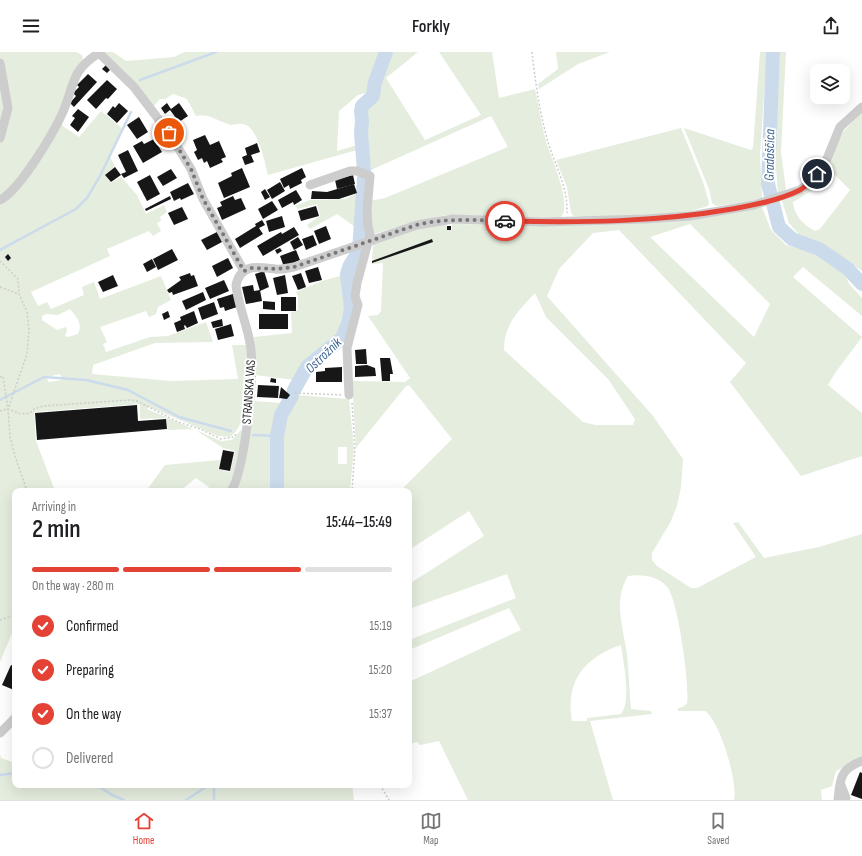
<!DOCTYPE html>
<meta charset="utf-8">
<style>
:root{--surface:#fff;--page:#f6f6f6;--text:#202124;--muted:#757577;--line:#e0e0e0;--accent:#e44235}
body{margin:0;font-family:"Sofia Sans Condensed",sans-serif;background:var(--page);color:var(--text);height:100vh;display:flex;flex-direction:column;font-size:15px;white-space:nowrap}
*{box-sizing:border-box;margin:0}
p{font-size:13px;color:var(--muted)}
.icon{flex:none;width:22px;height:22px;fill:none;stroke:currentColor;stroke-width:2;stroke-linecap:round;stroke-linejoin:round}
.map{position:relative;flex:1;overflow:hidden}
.sheet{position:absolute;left:12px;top:436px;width:400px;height:300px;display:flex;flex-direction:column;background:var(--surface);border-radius:8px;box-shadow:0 4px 16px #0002}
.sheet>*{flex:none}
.controls{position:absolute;left:810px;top:12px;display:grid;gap:8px}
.controls a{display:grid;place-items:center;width:40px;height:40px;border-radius:8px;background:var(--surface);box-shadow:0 4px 16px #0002;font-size:20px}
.pin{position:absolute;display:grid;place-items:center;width:34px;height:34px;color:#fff;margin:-17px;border:2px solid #fff;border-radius:50%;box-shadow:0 1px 4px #0007}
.courier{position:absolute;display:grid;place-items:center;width:40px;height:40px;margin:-20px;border:3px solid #e44235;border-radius:50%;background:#fff;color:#222;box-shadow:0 1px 5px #0007}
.headline em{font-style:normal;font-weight:600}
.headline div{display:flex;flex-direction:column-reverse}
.headline{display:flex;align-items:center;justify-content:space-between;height:68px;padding:0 20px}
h1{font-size:26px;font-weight:600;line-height:30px}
.bar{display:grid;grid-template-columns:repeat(4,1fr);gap:6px 4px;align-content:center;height:48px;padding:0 20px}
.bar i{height:5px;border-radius:3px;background:var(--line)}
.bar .active{background:var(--accent)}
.bar p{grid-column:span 4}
ol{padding:0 20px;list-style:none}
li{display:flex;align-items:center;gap:12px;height:44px}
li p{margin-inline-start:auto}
li .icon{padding:4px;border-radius:50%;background:var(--accent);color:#fff;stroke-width:4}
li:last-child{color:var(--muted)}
li i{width:22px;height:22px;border:2px solid var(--line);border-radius:50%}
header{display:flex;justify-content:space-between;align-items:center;height:52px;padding:0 20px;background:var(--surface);font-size:18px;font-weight:600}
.menu{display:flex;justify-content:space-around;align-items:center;height:56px;border-top:1px solid var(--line);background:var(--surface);font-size:11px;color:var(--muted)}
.menu a{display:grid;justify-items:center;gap:2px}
.menu .active{color:var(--accent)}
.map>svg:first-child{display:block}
</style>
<header><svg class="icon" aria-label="menu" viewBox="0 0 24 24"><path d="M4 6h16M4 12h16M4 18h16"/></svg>Forkly<svg class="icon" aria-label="share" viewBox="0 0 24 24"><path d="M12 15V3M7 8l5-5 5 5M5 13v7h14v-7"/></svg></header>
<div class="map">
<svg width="862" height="748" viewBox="0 0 862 748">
<rect width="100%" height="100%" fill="#fff"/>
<!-- green -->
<g fill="#e4edde" fill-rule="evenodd">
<path d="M0 0H76L82 3 84 13 60 72 79 85 101 59 122 76 110 105 115 114 105 123 111 131 121 125 137 143 146 162 164 153 167 160 160 165 161 169 157 171 161 179 153 184 149 179 107 197 110 204 31 240 38 254 47 250 51 257 84 243 82 235 94 230 100 247 161 224 171 248 158 255 156 262 149 265 146 259 100 275 107 290 103 292 106 300 150 285 168 284 206 270 213 290 155 291 93 313 92 322 171 329 238 327 232 293H247C248 315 251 372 230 385L218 384 149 355 147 357 221 389 232 388 242 377 238 410 227 439H205L209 435 196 426 180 439H146L165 413 220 408 218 417 230 420 235 399 223 396 194 377 168 378 166 366 140 367V352L34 360 36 389 55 439H15V574L0 610ZM70 257C77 265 83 272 78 282L68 285 65 284 67 278 66 275 57 278 42 268V264L46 262 58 263ZM60 322 62 328 49 330 47 327V325Z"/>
<path d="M102 0H113L126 9 174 5 184 0H418L386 26 425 88 481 63 439 0H492L499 46 535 37C539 54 541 72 546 89 550 105 573 151 561 165L556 166 446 163 415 170 374 182 372 179 370 149 385 146 508 95 491 64 371 118 357 115V98L268 123C265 111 258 74 243 72 235 71 234 75 225 71 215 67 207 61 196 64L187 47 173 42 165 47H160L153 55ZM365 41 368 44C353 59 357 73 357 93L337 99 339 59 358 43Z"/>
<polygon points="556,0 610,0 578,12 539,37 538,32 558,17"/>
<polygon points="760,0 767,0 760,102 762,146 747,150 716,154 712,151 709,137 684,76 751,98 753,96"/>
<polygon points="780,0 786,0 781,100 786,138 778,141 775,104"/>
<path d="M862 60V219L826 194 801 185 789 171 782 149 805 140 821 125 844 79ZM831 119 850 138 820 177 815 179C803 173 794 163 793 150L813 138Z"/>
<polygon points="681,76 703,130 709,151 708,154 688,160 672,162 585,165 574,164 571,161 567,135 556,108"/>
<polygon points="358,122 366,126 366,183 364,187 359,189 358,177 337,162 310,177 307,173 320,164 317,152 298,157 295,154 310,148 345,147 357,141"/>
<path d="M762 155 771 178 786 193 807 199 829 210 845 222 849 232 862 246V264L803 215 793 225 862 285 835 321 828 333 862 361V404L801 424 730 330 746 311 619 178 593 181 559 217 547 244 653 364 683 407 681 435 677 454 670 471 652 501V508L657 514 691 536H697L756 505 733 471 738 470 764 506 819 495 862 482V706L836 719 832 734 821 738 822 748H734C738 730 720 669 705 659H678V656L683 655 687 651C690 633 678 550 668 536 659 524 642 522 628 524 613 548 623 575 627 602 629 620 629 639 631 657L651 659 652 662 590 669 613 748H468L439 689 420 693 417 690 409 692V630L521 578 509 556 409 598V588L516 546 507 522 409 557V532L484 484 469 459 409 498V439H400L452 387 409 333 406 334 356 396 352 329 405 330 410 326 368 264 378 263 381 259 383 211 372 212 373 192 429 173 446 171 447 178H452V172L510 173ZM690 172 770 252 754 285 650 185ZM535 241 546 265 608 327 635 367 633 373H595L583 370 504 298C504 273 518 259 535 241ZM621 593C623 609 632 649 621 662L587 666V669H572C565 629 585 605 621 593Z"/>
<polygon points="362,197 356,253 346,288 340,296 309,316 298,334 295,335 295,328 255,323 254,285 292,281 291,260 298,258 298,244 296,240 322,229 340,224 356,198"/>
<path d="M295 343 349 347 354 396 350 439H236L245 413 253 349 295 352ZM338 395H347V412H338Z"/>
<polygon points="0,702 1,706 15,711 15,733 352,733 354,748 0,748"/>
</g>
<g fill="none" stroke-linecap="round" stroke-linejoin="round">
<!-- stream -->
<g stroke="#cbdbec" stroke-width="2.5">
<polyline points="140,28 216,0"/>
<polyline points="0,198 76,157 87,146 100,124 131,60"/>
<polyline points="0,348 44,325 86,328 128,338 179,365 231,379"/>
<polyline points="253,383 277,384"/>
<polyline points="0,723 15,721"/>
<polyline points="97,733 112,743 124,748"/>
<polyline points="186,748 209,733"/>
<polyline points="214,748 214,733"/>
</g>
<!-- river -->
<g stroke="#cbdbec" stroke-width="14">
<polyline points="773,0 768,132 779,175 792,187 819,197 834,207 848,217 862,232"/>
<polyline points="364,119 361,81 362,69 361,59 362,54 373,44 375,30 386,0"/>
<polyline points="294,338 307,315 342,286 348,272 351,257 347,222 350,213 359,199 364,126"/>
<polyline points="277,439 277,384 281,363 292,344"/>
</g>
</g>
<!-- building -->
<g fill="#171717">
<polygon points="106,13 110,18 107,21 102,17"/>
<polygon points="88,22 97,30 74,55 70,51 76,44 73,41 79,35 77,33"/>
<polygon points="107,28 117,37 108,47 106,46 96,57 87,48"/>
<polygon points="119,51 128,59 117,71 107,62 113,54 115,56"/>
<polygon points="167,51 171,57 179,51 188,64 179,70 170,58 165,62 161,56"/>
<polygon points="78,57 89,65 78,80 70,73 75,66 72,64"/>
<polygon points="139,65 148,80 137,87 127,73"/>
<polygon points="205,83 210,93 219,89 226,105 221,107 223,110 210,116 207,109 204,111 202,106 198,108 194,100 197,98 193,88"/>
<polygon points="154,87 162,100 143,111 133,94 142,89 144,92"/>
<polygon points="257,91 260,100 251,103 254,110 245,113 242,105 247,103 245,96"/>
<polygon points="128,98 138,119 124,126 121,122 126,120 118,103"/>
<polygon points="115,115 121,123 111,130 105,123"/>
<polygon points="242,116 250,135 224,146 218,131 232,124 231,121"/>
<polygon points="302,116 306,125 301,128 302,131 290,137 289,133 284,136 280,127"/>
<polygon points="171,117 177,126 163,134 157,125"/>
<polygon points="150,123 160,142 147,149 137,130"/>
<polygon points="353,123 355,132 337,137 335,128"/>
<polygon points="280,130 285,139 272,147 267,138"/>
<polygon points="188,131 194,142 181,148 180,146 174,149 170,140"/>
<polygon points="354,132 357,141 339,147 311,147 312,139 327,140"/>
<polygon points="265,137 270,145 265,148 261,140"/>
<polygon points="296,138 302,148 294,153 293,150 282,156 278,148"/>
<polygon points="170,144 171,147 146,159 145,157"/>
<polygon points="233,144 235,148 241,146 246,157 222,168 217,156 222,154 220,150"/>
<polygon points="272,149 278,158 263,167 258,157"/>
<polygon points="316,154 319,164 301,169 298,159"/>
<polygon points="182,155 188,167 174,173 168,161"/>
<polygon points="282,164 285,175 269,180 266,169"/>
<polygon points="262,168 265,173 259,176 263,182 240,196 235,187 256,174 255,172"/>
<polygon points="326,174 331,187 319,192 314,179"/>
<rect x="447" y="174" width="4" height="4"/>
<polygon points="294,175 299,183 263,204 257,194 281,180 282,182"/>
<polygon points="217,180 222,190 207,198 201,188"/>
<polygon points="313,183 317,193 306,198 302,187"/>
<polygon points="298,185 303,193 294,198 290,190"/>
<polygon points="432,187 433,190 372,211 372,209"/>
<polygon points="280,196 282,199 277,202 275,198"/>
<polygon points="172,197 178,208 158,218 153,207"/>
<polygon points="296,198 300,208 284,215 280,204"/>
<polygon points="8,202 11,206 8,209 5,205"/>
<polygon points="228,206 233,216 217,225 212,214"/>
<polygon points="152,207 156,215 147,220 143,212"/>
<polygon points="318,215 322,228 309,231 305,219"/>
<polygon points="264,219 269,235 260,239 255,222"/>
<polygon points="190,221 191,224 194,223 198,234 173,243 172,240 169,241 167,238 181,228 179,225"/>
<polygon points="301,221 306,235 298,238 292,224"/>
<polygon points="113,223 118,234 103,240 98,230"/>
<polygon points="285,223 288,241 277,243 273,226"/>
<polygon points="224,228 229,239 210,247 205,236"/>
<polygon points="253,233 254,239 260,238 262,249 246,252 242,235"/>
<polygon points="203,240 206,248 186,258 182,249"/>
<polygon points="233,242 237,255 225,259 224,255 220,256 217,247"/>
<rect x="281" y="245" width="15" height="14"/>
<polygon points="263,249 275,250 275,258 263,257"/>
<polygon points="214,250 218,262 202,268 198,256"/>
<polygon points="168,259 170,265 164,268 162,262"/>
<polygon points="194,259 198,271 187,276 185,273 184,274 185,277 177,280 174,271 181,268 180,265"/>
<rect x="259" y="262" width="29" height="15"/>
<polygon points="222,267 223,274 213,276 211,270"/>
<polygon points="231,272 234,284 218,288 215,277"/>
<polygon points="366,297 367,312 356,312 355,298"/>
<polygon points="380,306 390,306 393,322 390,322 390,329 382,329"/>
<polygon points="367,313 375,316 376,324 355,325 355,314"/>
<polygon points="342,315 342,330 316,330 316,320 325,319 325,316"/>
<polygon points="271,326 276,327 276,331 270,330"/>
<polygon points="258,333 279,334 278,346 257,345"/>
<polygon points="281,335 290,343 287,347 279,346"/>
<polygon points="137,353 138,369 166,367 167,377 37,388 35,361"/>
<polygon points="223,398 234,400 230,419 219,417"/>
<polygon points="11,613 15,615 14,638 2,633"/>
<polygon points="860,720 862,721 862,747 851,743"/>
</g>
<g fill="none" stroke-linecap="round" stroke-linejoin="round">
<!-- path -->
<g stroke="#cdcdcd" stroke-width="1.5" stroke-dasharray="2 2" stroke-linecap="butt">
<path d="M532 0C535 28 540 63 548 90 555 114 568 135 567 161"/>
<polyline points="0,209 18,227 19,242 27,260 29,278 27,302 8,357 10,385 15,404 27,439"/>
<polyline points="0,235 19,242"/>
<polyline points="0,325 3,324 8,357 21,362 30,361 34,357 43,354 130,348 137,349 178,370 200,377 221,387 234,385 237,381"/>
<polyline points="295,341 342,343"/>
<polyline points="352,351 355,395 352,439"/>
<polyline points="0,359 8,357"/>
<polyline points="0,568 15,563"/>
<polyline points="380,733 389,748"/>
</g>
<!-- minor -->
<g stroke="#cdcdcd" stroke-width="9">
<polyline points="98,0 134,35 169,81 191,117 203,147 244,219"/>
<polyline points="0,11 8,56 0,86"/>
<polyline points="310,133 350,119 357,119 370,124 367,158 368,174 370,183 357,231 355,244 358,253 347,296 349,343"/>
<path d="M0 148C19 139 53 82 62 62 75 34 69 20 99 1"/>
<path d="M231 439C245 418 254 325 251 298 249 276 238 255 236 233 241 211 258 215 275 217 281 218 288 216 294 215L417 173 453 167 543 170 645 167 690 164 754 153 800 138 811 130 824 114 840 75 862 55"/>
<polyline points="0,681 15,666"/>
<polyline points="841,733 846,746"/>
<path d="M838 748C840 727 840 717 862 709"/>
</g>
</g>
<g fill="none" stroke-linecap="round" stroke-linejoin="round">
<!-- done -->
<path stroke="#787878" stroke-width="4" stroke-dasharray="0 7.2" d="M169 81 191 117 203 147 244 219 252 216 277 217 294 215 416 173C446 166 475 168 505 169"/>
<!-- route -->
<path stroke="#e44235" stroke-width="5" d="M505 169C581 171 658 170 732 157 754 153 780 148 800 138 807 134 812 128 817 122"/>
</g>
<g text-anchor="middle" stroke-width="4" stroke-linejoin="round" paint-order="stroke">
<!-- street labels -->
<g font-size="13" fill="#303030" stroke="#fff">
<text transform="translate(248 340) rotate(-86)" y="5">STRANSKA VAS</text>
</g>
<!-- water labels -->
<g font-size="14" font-style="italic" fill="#3e6692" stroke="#fff">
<text transform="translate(769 103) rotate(-89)" y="5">Gradaščica</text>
<text transform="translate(323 303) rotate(-44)" y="5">Ostrožnik</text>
</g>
</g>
</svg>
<div class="controls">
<a><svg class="icon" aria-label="layers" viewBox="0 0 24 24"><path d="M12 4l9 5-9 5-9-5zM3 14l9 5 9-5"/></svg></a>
</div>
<div class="pin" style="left:169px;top:81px;background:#ea580c"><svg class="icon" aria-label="bag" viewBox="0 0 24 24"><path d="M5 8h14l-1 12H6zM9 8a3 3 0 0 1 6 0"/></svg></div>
<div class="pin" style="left:817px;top:122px;background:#1f2937"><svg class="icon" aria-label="home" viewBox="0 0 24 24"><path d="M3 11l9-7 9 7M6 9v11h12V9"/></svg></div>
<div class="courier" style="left:505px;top:169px"><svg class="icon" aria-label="car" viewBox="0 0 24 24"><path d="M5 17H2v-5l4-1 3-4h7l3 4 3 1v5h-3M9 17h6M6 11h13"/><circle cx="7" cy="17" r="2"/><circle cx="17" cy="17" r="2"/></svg></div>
<section class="sheet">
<div class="headline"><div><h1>2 min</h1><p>Arriving in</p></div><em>15:44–15:49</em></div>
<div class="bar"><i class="active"></i><i class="active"></i><i class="active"></i><i></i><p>On the way · 280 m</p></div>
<ol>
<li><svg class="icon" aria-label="check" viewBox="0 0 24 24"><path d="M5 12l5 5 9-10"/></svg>Confirmed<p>15:19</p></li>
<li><svg class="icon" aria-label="check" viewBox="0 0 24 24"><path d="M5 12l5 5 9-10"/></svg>Preparing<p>15:20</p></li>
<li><svg class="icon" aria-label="check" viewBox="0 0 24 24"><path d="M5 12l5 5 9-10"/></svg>On the way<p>15:37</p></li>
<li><i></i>Delivered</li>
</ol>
</section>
</div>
<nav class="menu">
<a class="active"><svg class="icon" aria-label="home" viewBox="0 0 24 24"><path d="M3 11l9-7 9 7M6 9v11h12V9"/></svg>Home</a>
<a><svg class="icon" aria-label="map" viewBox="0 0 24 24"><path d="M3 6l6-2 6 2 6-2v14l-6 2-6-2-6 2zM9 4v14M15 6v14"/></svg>Map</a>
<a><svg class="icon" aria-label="saved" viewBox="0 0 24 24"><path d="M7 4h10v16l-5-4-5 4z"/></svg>Saved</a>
</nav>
